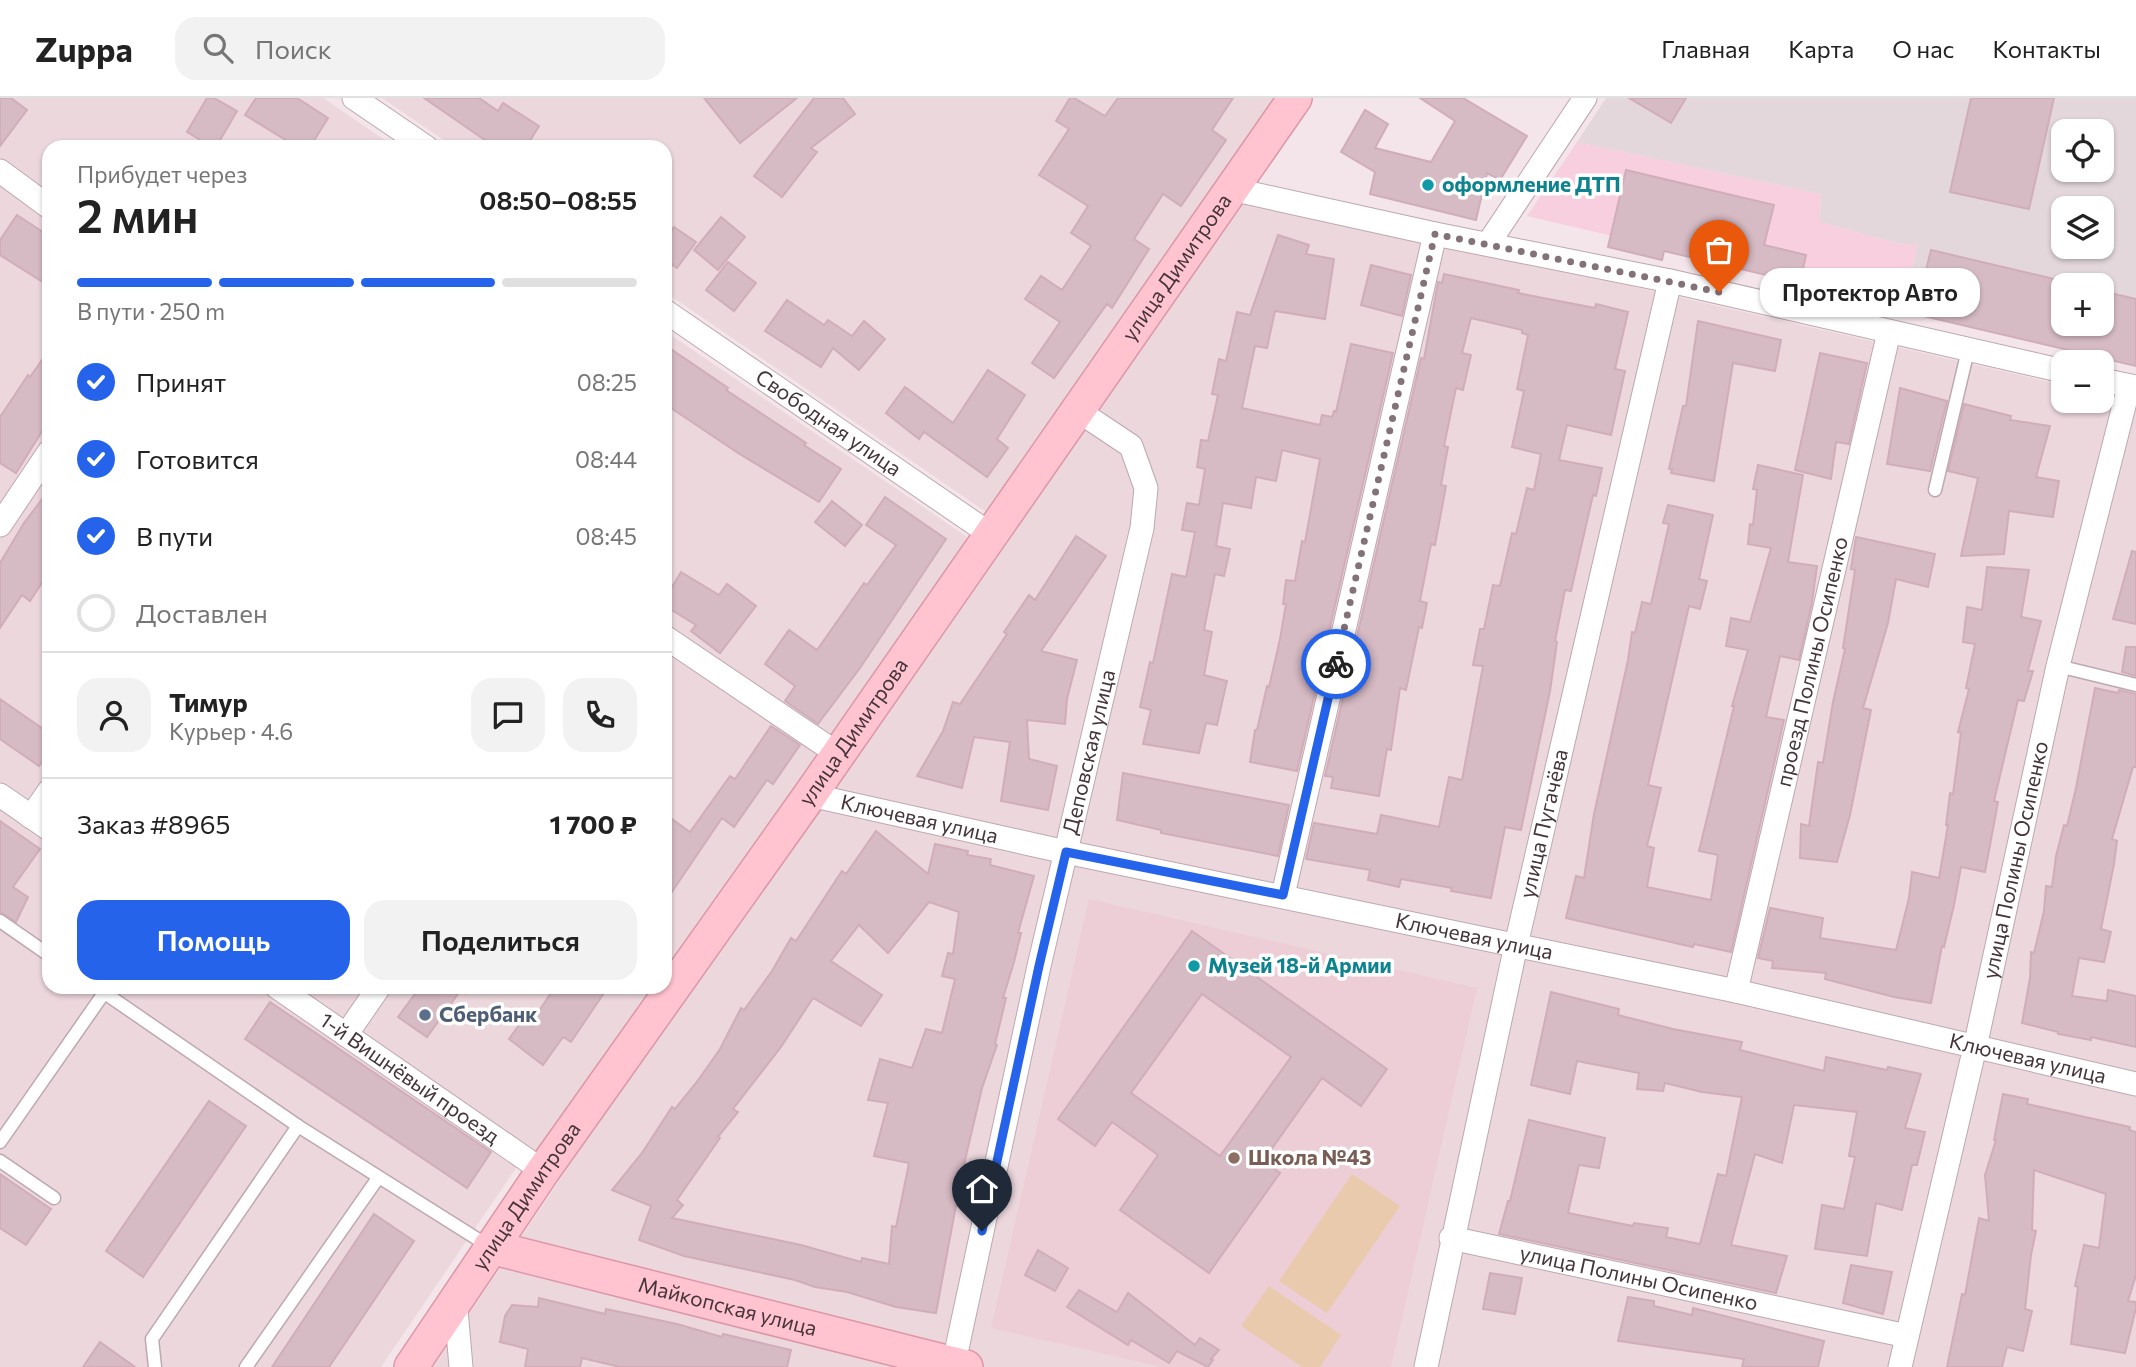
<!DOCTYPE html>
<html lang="ru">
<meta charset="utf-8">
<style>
:root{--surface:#fff;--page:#f2f2f2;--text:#222;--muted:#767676;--line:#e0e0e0;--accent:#2563eb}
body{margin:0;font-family:Commissioner,sans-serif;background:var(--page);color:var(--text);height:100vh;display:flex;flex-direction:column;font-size:26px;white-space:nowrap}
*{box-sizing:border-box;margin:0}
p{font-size:23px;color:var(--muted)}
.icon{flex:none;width:38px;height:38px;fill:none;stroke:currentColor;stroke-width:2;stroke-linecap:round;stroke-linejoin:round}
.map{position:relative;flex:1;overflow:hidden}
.details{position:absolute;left:42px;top:42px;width:630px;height:854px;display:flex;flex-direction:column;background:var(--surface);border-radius:21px;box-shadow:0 2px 5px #0004}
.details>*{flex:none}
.fabs{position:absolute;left:2051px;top:21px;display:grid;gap:14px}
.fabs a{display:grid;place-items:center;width:63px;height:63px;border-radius:14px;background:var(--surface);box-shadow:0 2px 5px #0004;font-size:35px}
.pin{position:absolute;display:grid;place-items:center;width:60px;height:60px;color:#fff;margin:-72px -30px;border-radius:50% 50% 50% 0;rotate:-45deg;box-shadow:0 0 7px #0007}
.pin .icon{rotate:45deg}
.courier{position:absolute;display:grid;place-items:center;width:70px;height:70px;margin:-35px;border:5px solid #2563eb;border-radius:50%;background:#fff;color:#222;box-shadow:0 2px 9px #0007}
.bubble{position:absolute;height:49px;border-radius:21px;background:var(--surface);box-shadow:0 2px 5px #0004;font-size:23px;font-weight:600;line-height:49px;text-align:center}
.head em{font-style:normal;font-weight:600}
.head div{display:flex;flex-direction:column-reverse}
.head{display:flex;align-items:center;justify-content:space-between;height:119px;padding:0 35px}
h1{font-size:46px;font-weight:600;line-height:52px}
.bar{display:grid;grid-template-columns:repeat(4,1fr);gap:10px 7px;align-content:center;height:84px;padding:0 35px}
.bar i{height:9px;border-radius:5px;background:var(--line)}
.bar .current{background:var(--accent)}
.bar p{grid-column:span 4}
.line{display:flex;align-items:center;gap:18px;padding:0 35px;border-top:2px solid var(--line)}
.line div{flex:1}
.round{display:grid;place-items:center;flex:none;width:74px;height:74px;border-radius:21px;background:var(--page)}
ol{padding:0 35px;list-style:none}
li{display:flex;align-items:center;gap:21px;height:77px}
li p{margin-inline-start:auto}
li .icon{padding:7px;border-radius:50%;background:var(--accent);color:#fff;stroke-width:4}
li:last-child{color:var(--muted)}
li i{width:38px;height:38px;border:4px solid var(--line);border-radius:50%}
.primary-button{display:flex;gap:14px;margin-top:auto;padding:14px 35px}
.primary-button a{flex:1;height:80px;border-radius:21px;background:var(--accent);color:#fff;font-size:28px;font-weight:600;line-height:80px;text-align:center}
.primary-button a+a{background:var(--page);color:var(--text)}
header{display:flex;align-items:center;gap:42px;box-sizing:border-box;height:98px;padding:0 35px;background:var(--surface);border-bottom:2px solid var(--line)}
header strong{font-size:33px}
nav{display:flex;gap:38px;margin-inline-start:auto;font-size:24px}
.search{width:490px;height:63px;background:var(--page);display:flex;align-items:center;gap:18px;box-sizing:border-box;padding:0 24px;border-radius:21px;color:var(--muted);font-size:26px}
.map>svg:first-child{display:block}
</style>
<header>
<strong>Zuppa</strong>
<div class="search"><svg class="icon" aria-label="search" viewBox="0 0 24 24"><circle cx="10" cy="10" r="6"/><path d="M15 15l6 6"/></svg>Поиск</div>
<nav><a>Главная</a><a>Карта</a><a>О нас</a><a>Контакты</a></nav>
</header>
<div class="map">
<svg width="2136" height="1269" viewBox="0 0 2136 1269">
<rect width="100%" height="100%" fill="#f3e5e9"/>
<!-- residential -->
<g fill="#ecd7dd">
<polygon points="0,0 323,0 395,49 49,49 49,718 0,684"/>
<polygon points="382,0 1280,0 989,416 665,194 665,49 454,49"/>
<polygon points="1228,96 2063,287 2063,303 2102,303 2102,296 2136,304 2136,1269 433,1269"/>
<polygon points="665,233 973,443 665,882"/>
<polygon points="0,709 49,743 49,889 261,889 518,1067 381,1269 0,1269"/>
<polygon points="296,889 660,889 537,1056"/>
</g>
<!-- commercial -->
<polygon fill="#f7cfdf" points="1577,44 1821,96 1820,124 1896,145 1918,147 1903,206 1527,118"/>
<!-- industrial -->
<path fill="#e3d7dc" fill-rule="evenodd" d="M1606 0H2136V258L1903 206 1918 147 1896 145 1820 124 1821 96 1577 44ZM2063 33H2102V72H2063ZM2063 110H2102V149H2063ZM2063 187H2102V226H2063Z"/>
<!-- education -->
<polygon fill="#edced6" points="1089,801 1477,890 1391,1269 1162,1269 991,1230"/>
<!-- green -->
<g fill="#eacaac">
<polygon points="1352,1076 1400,1108 1327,1215 1279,1183"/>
<polygon points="1269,1188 1341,1237 1320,1269 1302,1269 1241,1228"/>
</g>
<!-- building -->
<g fill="#d6bac4" stroke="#d1adba" stroke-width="2" fill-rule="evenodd">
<polygon points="0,0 11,0 27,12 0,48"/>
<polygon points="207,0 214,0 237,13 216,49 212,49 187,34"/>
<polygon points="256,0 297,0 328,20 310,49 297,49 245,17"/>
<polygon points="424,0 479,0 498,13 503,5 539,28 526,49 495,49"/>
<polygon points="704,0 797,0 740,45"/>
<polygon points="814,0 843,0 855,16 811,50 817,54 782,99 754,78"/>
<polygon points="1070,0 1074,0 1105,18 1118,0 1233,0 1212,32 1226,42 1181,108 1163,96 1134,141 1149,151 1112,210 1107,206 1054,280 1032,265 1060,224 1025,201 1041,178 1062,192 1091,148 1071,135 1088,108 1039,77 1069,31 1056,23"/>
<polygon points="1420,0 1463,0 1527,38 1500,82 1487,75 1476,122 1370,96 1375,74 1341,54 1365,12 1388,26 1375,50 1431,64 1455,23"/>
<polygon points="1629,0 1686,0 1671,25"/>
<polygon points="1971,0 2054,0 2029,111 1950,94"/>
<polygon points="1626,72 1774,107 1764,147 1806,157 1800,185 1664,153 1662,162 1608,149"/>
<polygon points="17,117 49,138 49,188 0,157 0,142"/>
<polygon points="721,119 745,139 718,172 694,152"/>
<polygon points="674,129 696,144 677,170 665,162 665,142"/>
<polygon points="1278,137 1309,147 1306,156 1334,161 1325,221 1275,213 1267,250 1255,248 1242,310 1320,327 1322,317 1332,319 1334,313 1336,314 1351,246 1393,255 1297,673 1250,664 1255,632 1257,632 1267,588 1269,589 1280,541 1286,506 1283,506 1286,482 1295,483 1302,443 1305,444 1320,361 1282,352 1276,383 1256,379 1251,410 1223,405 1216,448 1230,451 1224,478 1215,476 1204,532 1212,534 1204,577 1227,583 1217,627 1206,625 1199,655 1143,646 1151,612 1140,609 1150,564 1153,565 1172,476 1186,479 1195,434 1182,432 1187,405 1199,407 1205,371 1197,369 1201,342 1208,343 1218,297 1212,296 1219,261 1226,263 1237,214 1250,217"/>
<polygon points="1931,152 2063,183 2063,226 2102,226 2102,193 2136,201 2136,268 1915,216"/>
<polygon points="728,164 756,185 734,213 706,192"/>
<polygon points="1371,167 1411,177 1402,218 1361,207"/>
<polygon points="1444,176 1519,192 1518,195 1595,210 1596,206 1628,214 1615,271 1625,273 1611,337 1567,327 1559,362 1602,370 1596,398 1593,397 1571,493 1565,492 1555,543 1557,544 1550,593 1521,732 1505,729 1491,800 1451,793 1452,790 1401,781 1399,789 1368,782 1370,772 1306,761 1314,725 1377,736 1381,717 1439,729 1449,679 1462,682 1483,568 1473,567 1480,531 1484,531 1493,487 1500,488 1512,435 1516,436 1527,390 1534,392 1541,356 1512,349 1524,293 1517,291 1528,237 1522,235 1522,232 1471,220 1462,255 1471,257 1463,292 1456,290 1444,348 1448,349 1441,387 1446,388 1435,447 1431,446 1420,503 1427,505 1422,530 1419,529 1406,592 1400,590 1391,652 1387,651 1379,698 1331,690 1333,679 1325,678 1421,260 1424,261 1438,184 1442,185"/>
<polygon points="787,202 824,227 828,222 852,238 864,223 885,241 859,272 833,250 821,269 765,233"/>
<polygon points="1698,223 1781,242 1775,273 1733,265 1714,383 1671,375 1672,371 1669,371 1683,308 1686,308"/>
<polygon points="665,247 728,290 726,292 806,345 804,347 841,371 819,404 738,355 665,306"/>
<polygon points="49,252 49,322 16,375 0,365 0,319 28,277 30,279"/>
<polygon points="1820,255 1867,265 1849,346 1836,344 1831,381 1795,372"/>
<polygon points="988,272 1025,297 997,341 1008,350 987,379 924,334 919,341 886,315 905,289 953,325"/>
<polygon points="1900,290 1947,303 1930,373 1887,366"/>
<polygon points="1964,306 2011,318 2010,322 2050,328 2036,379 2059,383 2053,419 2009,413 2004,456 1961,458 1978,380 1948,373"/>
<polygon points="1758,367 1803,377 1788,464 1817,468 1812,504 1799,562 1780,558 1766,619 1784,622 1731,854 1694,846 1693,849 1566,820 1576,778 1584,780 1594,716 1628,562 1632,534 1635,535 1642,504 1651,506 1669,426 1663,425 1668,407 1713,417 1699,481 1707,483 1700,511 1689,508 1648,687 1661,690 1647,748 1654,750 1647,789 1711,802 1718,757 1699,753 1734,608 1732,608 1748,552 1726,548 1731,520 1750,524 1771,450 1748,446 1750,426 1753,427 1757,392 1753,391"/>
<polygon points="49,392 49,474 30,503 22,497 0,530 0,465 24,425"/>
<polygon points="885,399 946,441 860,570 818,626 785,603 795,588 765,566 789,532 817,552 864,485 867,487 896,447 866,427"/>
<polygon points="832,403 862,427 845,448 815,424"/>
<polygon points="1076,438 1106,458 1041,553 1077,562 1067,601 1065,626 1027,622 1029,661 1057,668 1048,712 1001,703 1010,644 974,639 962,690 917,678 943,633 953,604 960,606 1007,536 1004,534 1029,497 1035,502"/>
<polygon points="1856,439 1935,456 1928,489 1896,481 1888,525 1863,610 1871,612 1850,717 1837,764 1800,760 1801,726 1809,728 1818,664 1823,665 1833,604 1845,551 1843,550 1855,472 1851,471"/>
<polygon points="2132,453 2136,454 2136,526 2113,521"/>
<polygon points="1987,469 2029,472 2021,519 2041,523 2028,573 2033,573 2024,603 2018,602 1994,703 1998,704 1985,774 1961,769 1954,807 1944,849 1942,848 1931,905 1894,899 1825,881 1826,875 1772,870 1773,863 1758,860 1770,810 1823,820 1820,840 1896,852 1909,800 1912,774 1939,780 1948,727 1946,727 1950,695 1953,696 1961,635 1958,634 1969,591 1966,590 1975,546 1963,544 1967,509 1982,512"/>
<polygon points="681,474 719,497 727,486 756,508 720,555 691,533 696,527 665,508 665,501"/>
<polygon points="2126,549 2136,549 2136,578 2122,574"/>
<polygon points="2095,590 2118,595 2119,592 2136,596 2136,669 2133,669 2112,741 2117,743 2114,766 2101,831 2111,834 2104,864 2079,860 2072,898 2107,903 2108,892 2136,898 2136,949 2091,939 2091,942 2058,936 2058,934 2022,925 2030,880 2031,854 2034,855 2044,813 2046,788 2052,789 2056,758 2064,727 2067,728 2076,690"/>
<polygon points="0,601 49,635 49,654 39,668 0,641"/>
<polygon points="771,628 800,647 773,686 767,682 734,729 722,720 665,804 665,716 690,734 730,678 735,681"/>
<polygon points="1123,675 1289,707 1278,758 1161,735 1161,732 1117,722"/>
<polygon points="0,723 40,751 13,789 28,799 16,824 0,814"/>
<path d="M876 733 928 776 935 746 968 753 967 757 991 761 990 767 1034 778 1018 835H1021L1014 864 1003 900H1006L995 946 997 947 982 990 962 1075 936 1215 896 1209 847 1194 815 1189 795 1182 684 1158 639 1142 651 1108 612 1092 642 1055 672 1009 675 1011 696 985 720 951 741 910 744 912 772 873 791 840 796 843 842 773 846 776ZM929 804 959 814 953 856 948 855 942 878 955 881 942 935 926 931 912 970 880 961 868 1002 888 1005 874 1058 909 1065 896 1129 892 1128 889 1166 862 1160 861 1164 801 1147 672 1120 683 1107 677 1102 720 1040 718 1039 738 1014 733 1011 781 949 813 900 861 928 882 897 831 863 859 827 888 855Z"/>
<path d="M1192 833 1387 971 1361 1008 1322 980 1263 1063 1280 1075 1209 1175 1120 1112 1158 1057 1112 1024 1095 1048 1058 1021ZM1202 896 1291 959 1220 1058 1131 995Z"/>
<polygon points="420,889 463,889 427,939 398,919"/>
<polygon points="555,889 608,889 571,944 563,939 543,967 509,941 529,913 535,919"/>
<polygon points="1551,894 1619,911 1618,917 1673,931 1742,944 1740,952 1824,973 1826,959 1887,972 1888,969 1921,976 1905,1030 1925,1034 1917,1067 1912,1067 1902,1112 1876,1105 1867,1158 1815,1151 1822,1107 1844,1111 1855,1059 1849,1058 1857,1014 1794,1007 1782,1065 1755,1056 1731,1147 1787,1158 1776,1195 1499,1136 1508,1103 1510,1103 1529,1022 1605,1040 1599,1070 1579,1067 1568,1115 1633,1128 1634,1125 1668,1130 1666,1139 1700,1146 1718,1076 1726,1078 1742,999 1702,994 1665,985 1663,993 1637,991 1639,975 1577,963 1570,996 1531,987"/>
<polygon points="270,904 491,1054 467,1090 245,941"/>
<polygon points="2003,996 2028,1001 2027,1006 2130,1029 2129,1032 2136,1034 2136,1177 2128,1203 2136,1204 2136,1210 2125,1255 2071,1246 2078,1189 2075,1188 2084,1147 2099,1150 2106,1096 2034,1072 2032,1132 2036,1133 2031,1157 2025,1211 2032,1213 2023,1253 2007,1249 2002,1269 1947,1269 1962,1196 1965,1197 1979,1120 1989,1123 1985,1077 1996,1042 1994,1042"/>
<polygon points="209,1003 246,1028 143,1179 106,1153"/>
<polygon points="0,1076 51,1111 26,1147 0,1130"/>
<polygon points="374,1116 414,1143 329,1269 272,1269"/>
<polygon points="1038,1152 1068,1170 1055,1193 1025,1177"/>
<polygon points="1851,1167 1892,1174 1883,1216 1843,1205"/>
<polygon points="1490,1175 1522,1180 1515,1216 1483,1211"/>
<polygon points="1079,1192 1117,1214 1128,1195 1195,1247 1200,1240 1219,1252 1211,1261 1213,1262 1208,1269 1177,1253 1169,1265 1131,1242 1128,1247 1067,1209"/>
<polygon points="1628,1199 1654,1203 1654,1208 1692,1217 1693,1210 1824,1243 1818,1269 1742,1269 1744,1261 1618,1243"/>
<polygon points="539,1200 605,1216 606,1211 677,1226 722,1239 723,1236 791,1252 787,1269 620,1269 582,1260 580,1269 525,1269 528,1251 500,1244 505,1218 512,1207 538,1209"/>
<polygon points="100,1244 135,1269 83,1269"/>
</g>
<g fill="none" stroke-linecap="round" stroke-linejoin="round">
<defs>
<g id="lane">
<polyline points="1935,392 1968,252"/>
<polyline points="2058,568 2136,587"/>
<polyline points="0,823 49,857"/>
<polyline points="96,889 298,1028 490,1149"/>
<polyline points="0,1044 104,895"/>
<polyline points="0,1063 54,1100"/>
<polyline points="155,1269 152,1241 298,1028"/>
<polyline points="246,1269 378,1080"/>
</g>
<g id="street">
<polyline points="354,0 426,49"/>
<polyline points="0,73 49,109"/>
<polyline points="1231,91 1435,136 1670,183 2063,273"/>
<polyline points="1488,146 1585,0"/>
<path id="s1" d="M665 213 990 436"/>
<polyline points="2102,282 2136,289"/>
<polyline points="0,427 49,354"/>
<polyline points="665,539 838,656"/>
<polyline points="0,697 49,731"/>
<path id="s2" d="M810 697 1066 754 1736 893 2136 986"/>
<polyline points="31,719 49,693"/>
<polyline points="1283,797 1435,136"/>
<path id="s3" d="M277 889 543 1073"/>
<path id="s4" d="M1736 893 1889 234"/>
<polyline points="346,937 379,889"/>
<path id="s5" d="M1451 1140 1907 1238"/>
<polyline points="455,1200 461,1269"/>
<path id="s6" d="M953 1269 1039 868 1142 430 1146 390 1131 348 1077 312"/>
<path id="s7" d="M1426 1269 1516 847 1670 183"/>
<path id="s8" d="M1900 1269 1975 949 2058 568 2129 288"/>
</g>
<g id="secondary">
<path id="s9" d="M490 1149 966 1269"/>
<path id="s10" d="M411 1269 543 1073 810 697 1295 0"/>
</g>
</defs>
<!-- lane casing -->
<use href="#lane" stroke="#bfa7af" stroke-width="15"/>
<!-- street casing -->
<use href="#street" stroke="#bfa7af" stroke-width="25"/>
<!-- secondary casing -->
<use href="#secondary" stroke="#dc97a7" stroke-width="36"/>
<!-- lane -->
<use href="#lane" stroke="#fff" stroke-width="12"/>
<!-- street -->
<use href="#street" stroke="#fff" stroke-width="23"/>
<!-- secondary -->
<use href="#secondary" stroke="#ffc4d0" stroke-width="33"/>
</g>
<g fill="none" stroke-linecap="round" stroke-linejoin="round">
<!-- done -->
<polyline stroke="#837278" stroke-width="7" stroke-dasharray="0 12.6" points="1336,566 1435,136 1719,194"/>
<!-- route -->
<polyline stroke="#2563eb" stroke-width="9" points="982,1133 1039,868 1066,754 1283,797 1336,566"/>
</g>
<!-- markers -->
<g fill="#0f9aa8" stroke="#fff" stroke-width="2.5">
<circle cx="1428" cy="87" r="7"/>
<circle cx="1194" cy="868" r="7"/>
</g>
<circle fill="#5c6f8a" stroke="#fff" stroke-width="2.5" cx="425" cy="917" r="7"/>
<circle fill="#8d6e63" stroke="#fff" stroke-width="2.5" cx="1234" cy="1060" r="7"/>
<g text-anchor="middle" stroke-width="7" stroke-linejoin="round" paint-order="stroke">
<!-- culture labels -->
<g font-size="21" font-weight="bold" fill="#0d838f" stroke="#fff" text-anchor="start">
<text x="1442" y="94">оформление ДТП</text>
<text x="1208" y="875">Музей 18-й Армии</text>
</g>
<!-- street labels -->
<g font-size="21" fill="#46343b" stroke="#fff">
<text dy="7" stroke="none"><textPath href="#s10" startOffset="1340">улица Димитрова</textPath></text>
<text dy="7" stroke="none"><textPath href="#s1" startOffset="198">Свободная улица</textPath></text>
<text dy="7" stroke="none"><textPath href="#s4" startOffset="338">проезд Полины Осипенко</textPath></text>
<text dy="7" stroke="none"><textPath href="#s10" startOffset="774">улица Димитрова</textPath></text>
<text dy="7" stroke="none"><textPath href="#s6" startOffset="630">Деповская улица</textPath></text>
<text dy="7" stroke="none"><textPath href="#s2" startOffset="112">Ключевая улица</textPath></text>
<text dy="7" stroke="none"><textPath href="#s7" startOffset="556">улица Пугачёва</textPath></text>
<text dy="7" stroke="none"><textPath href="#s8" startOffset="520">улица Полины Осипенко</textPath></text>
<text dy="7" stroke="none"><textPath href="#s2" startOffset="679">Ключевая улица</textPath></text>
<text dy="7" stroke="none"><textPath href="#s2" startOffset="1246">Ключевая улица</textPath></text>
<text dy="7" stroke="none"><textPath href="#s3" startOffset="161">1-й Вишнёвый проезд</textPath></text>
<text dy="7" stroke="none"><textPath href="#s10" startOffset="206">улица Димитрова</textPath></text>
<text dy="7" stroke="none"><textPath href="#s5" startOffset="192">улица Полины Осипенко</textPath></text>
<text dy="7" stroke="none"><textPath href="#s9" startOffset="245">Майкопская улица</textPath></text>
</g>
<!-- service labels -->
<g font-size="21" font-weight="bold" fill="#4e5e75" stroke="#fff" text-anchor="start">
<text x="439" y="924">Сбербанк</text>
</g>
<!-- education labels -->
<g font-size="21" font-weight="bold" fill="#785e54" stroke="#fff" text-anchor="start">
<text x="1248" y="1067">Школа №43</text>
</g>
</g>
</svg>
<div class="fabs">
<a><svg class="icon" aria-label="locate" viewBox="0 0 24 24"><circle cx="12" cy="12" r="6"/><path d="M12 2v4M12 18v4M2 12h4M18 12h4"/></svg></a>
<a><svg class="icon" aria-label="layers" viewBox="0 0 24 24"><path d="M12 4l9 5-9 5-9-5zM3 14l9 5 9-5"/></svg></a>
<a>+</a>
<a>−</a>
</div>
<div class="pin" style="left:1719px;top:194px;background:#ea580c"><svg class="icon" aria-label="bag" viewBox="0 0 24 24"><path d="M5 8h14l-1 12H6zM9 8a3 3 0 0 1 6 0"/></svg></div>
<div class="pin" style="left:982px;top:1133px;background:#1f2937"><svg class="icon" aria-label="home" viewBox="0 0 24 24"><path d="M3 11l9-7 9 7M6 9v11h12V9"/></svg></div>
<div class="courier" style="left:1336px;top:566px"><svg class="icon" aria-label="bike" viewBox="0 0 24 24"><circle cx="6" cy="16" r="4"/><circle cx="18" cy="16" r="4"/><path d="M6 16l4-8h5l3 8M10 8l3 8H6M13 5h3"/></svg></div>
<div class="bubble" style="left:1760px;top:170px;width:220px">Протектор Авто</div>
<section class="details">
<div class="head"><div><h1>2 мин</h1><p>Прибудет через</p></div><em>08:50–08:55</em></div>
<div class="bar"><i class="current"></i><i class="current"></i><i class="current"></i><i></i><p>В пути · 250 m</p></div>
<ol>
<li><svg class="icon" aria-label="check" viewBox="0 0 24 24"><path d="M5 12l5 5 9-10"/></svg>Принят<p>08:25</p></li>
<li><svg class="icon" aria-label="check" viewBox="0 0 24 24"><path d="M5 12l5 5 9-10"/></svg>Готовится<p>08:44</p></li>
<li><svg class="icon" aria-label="check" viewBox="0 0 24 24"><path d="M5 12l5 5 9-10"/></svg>В пути<p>08:45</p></li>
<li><i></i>Доставлен</li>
</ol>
<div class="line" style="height:126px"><a class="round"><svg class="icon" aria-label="person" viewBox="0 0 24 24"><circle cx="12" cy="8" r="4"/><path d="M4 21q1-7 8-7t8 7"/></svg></a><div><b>Тимур</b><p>Курьер · 4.6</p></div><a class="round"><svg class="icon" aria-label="chat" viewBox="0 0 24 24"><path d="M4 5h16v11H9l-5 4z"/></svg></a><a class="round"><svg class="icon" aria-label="phone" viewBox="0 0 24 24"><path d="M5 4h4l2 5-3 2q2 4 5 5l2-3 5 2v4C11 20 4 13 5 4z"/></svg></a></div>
<div class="line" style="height:91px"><div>Заказ #8965</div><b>1 700 ₽</b></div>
<div class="primary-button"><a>Помощь</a><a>Поделиться</a></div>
</section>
</div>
